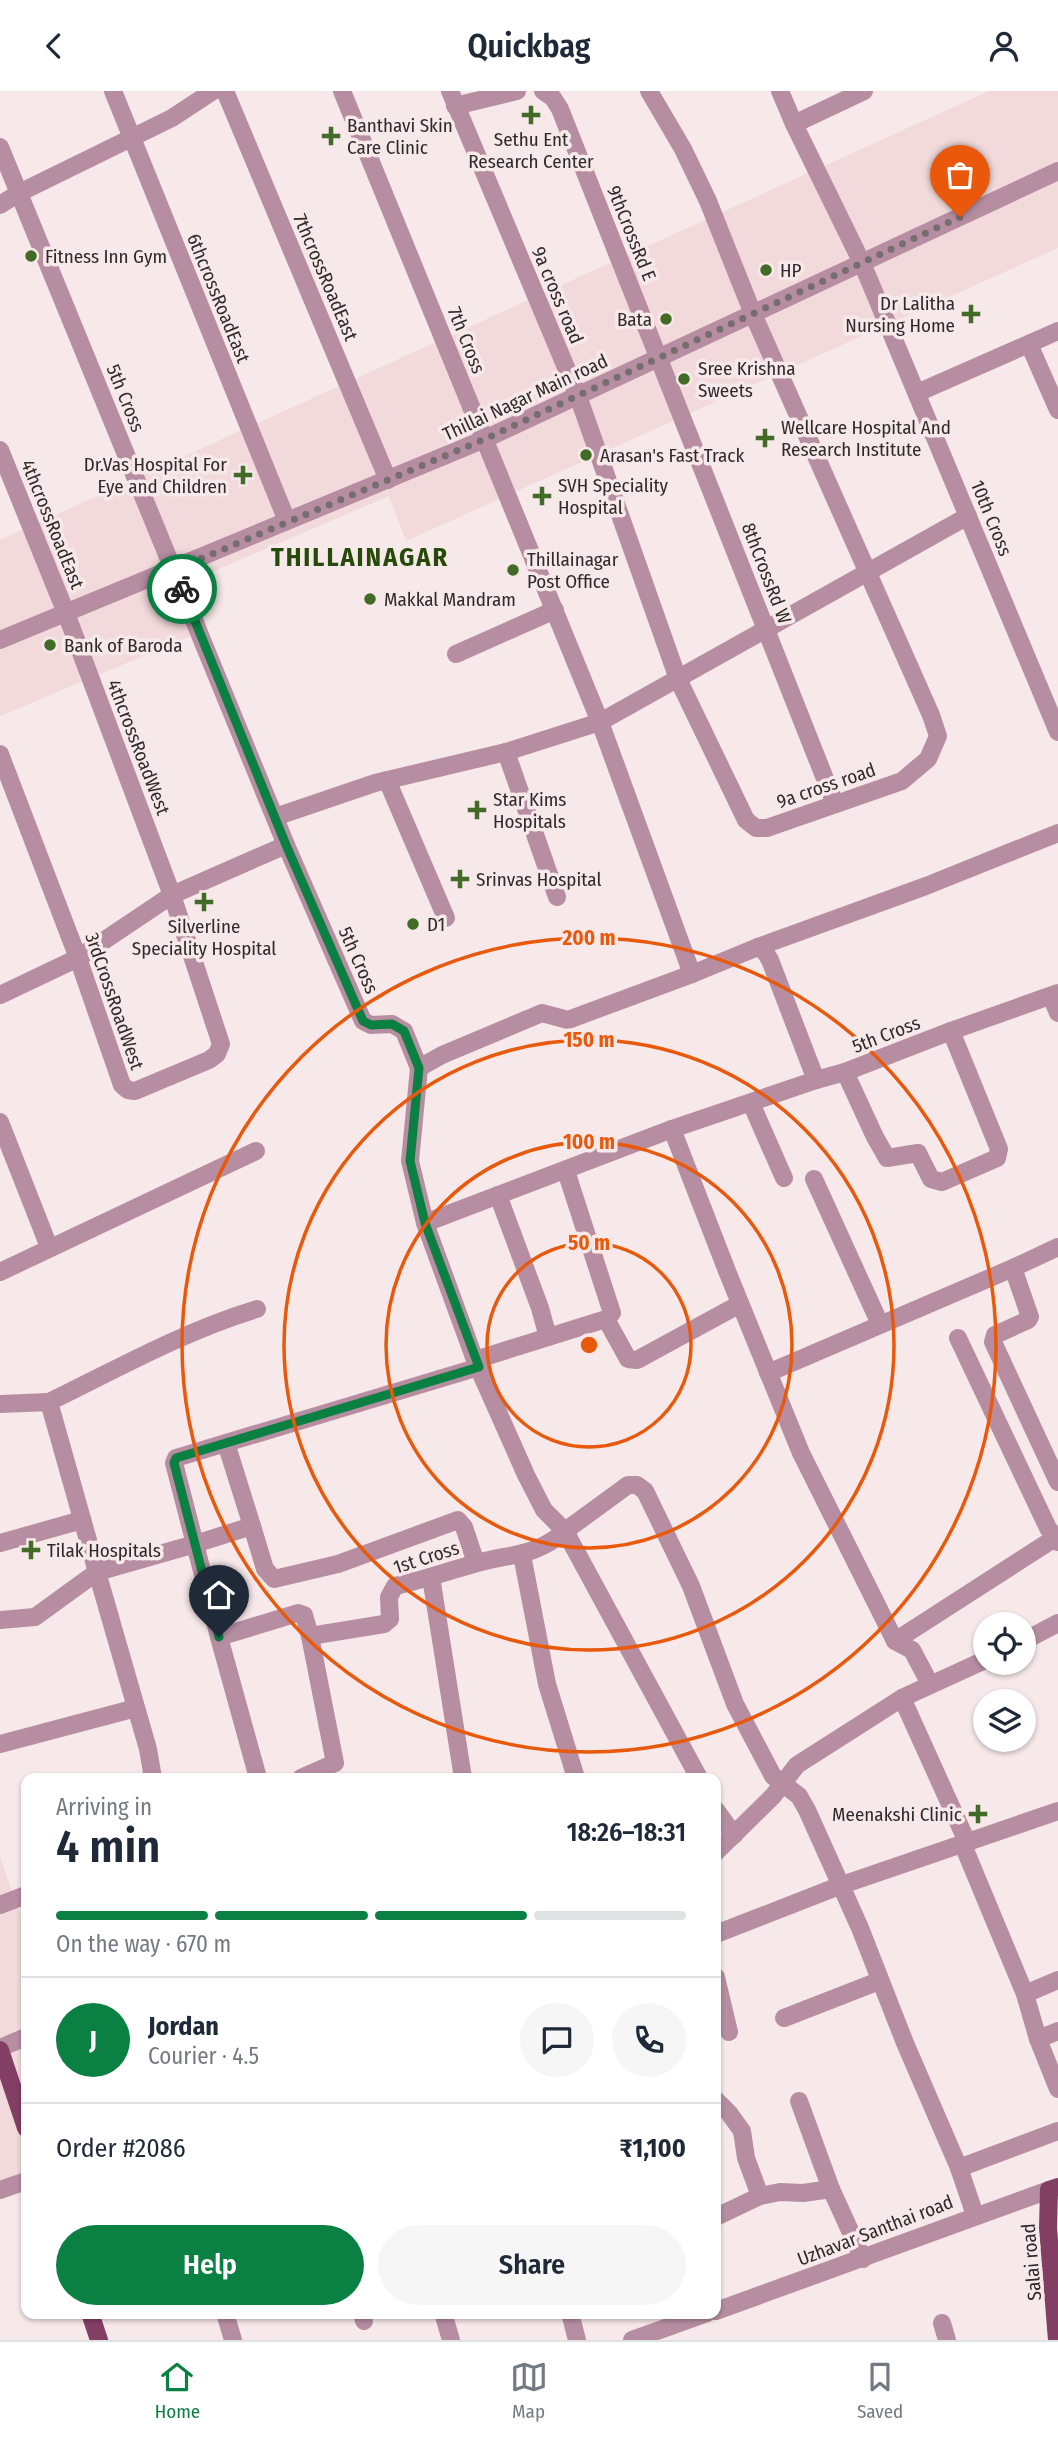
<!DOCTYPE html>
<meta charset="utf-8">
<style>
:root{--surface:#fff;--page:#f6f6f7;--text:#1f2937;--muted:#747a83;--line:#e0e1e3;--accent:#0b8043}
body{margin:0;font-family:"Fira Sans Condensed",sans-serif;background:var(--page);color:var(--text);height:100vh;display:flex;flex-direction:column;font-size:26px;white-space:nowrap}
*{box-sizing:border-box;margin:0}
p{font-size:23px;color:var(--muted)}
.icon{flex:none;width:38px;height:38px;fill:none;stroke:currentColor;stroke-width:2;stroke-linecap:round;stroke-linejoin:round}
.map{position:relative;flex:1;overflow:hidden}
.details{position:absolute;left:21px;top:1682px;width:700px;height:546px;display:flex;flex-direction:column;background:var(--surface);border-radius:14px;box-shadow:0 2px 5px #0004}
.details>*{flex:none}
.tools{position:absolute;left:973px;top:1521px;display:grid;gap:14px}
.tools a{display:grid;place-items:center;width:63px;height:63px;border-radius:50%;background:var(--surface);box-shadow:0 2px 5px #0004;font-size:35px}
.pin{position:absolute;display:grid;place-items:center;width:60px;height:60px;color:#fff;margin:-72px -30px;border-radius:50% 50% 50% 0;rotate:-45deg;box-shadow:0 0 7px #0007}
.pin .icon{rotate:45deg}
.courier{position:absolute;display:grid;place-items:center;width:70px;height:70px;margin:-35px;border:5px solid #0b8043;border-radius:50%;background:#fff;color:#222;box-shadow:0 2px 9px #0007}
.overview em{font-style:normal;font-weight:600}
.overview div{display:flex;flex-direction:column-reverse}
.overview{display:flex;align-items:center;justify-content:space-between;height:119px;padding:0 35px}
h1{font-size:46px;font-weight:600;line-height:52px}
.bar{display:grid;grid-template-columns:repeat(4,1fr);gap:10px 7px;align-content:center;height:84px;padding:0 35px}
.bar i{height:9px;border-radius:5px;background:var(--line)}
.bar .current{background:var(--accent)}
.bar p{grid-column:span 4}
.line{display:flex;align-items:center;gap:18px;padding:0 35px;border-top:2px solid var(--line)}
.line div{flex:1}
.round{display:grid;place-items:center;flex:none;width:74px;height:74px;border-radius:37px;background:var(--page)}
.button{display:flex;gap:14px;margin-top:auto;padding:14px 35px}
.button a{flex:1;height:80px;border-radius:42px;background:var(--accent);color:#fff;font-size:28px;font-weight:600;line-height:80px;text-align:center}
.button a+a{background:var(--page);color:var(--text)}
header{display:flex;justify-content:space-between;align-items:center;height:91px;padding:0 35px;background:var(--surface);font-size:32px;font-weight:600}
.tab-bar{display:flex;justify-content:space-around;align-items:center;height:98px;border-top:2px solid var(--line);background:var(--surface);font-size:19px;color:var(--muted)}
.tab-bar a{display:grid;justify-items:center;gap:4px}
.tab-bar .current{color:var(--accent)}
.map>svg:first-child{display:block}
</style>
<header><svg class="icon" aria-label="back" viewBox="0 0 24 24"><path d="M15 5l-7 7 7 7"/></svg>Quickbag<svg class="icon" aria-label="person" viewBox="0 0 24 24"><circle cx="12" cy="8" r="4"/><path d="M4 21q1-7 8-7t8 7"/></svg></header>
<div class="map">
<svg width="1058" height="2249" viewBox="0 0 1058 2249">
<rect width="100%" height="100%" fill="#f7e8e9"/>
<!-- built -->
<g fill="#f2dadc">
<polygon points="989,0 1058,0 1058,157 406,450 389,405 191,490 208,538 0,625 0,449"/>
<polygon points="0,1766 26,1840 26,2082 0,2091"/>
</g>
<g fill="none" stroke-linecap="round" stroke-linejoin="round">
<!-- minor -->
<g stroke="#b68da1" stroke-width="18">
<polyline points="113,0 287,430"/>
<polyline points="225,0 388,389"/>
<polyline points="342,0 600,631 692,883 758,856 765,861 770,869 816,989"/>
<polyline points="450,0 578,305 678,588 746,729 756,737 767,737 902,690 928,668 938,645 931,624 753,223 708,110 683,58 649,0"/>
<polyline points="543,0 553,7 560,18 835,713"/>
<polyline points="780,0 794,33 862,172 1058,641"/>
<polyline points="455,15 517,0"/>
<polyline points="794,33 864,0"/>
<polyline points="0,56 286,754 363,930 371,934 392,933 404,940 419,977 410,1070 425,1132 475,1269 526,1384 544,1419 565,1440 628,1394 637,1394 645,1400 691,1495 735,1613 773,1685 799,1705 807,1719 860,1837 905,1952 959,2077 975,2124"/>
<polyline points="0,114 19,102 172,27 213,0"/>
<polyline points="1029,253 1058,319"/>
<polyline points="917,302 1058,240"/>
<polyline points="0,359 66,522 172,804 221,953 217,963 209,969 135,1000 128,999 122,994 78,867 0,663"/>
<polyline points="0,549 485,348 1058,80"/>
<polyline points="456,563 555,519"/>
<polyline points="506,661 557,806"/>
<polyline points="387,689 446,827"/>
<polyline points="275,726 375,692 506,661 600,631 968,425"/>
<polyline points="758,856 926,795 1058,742"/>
<polyline points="0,904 78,867 172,804 286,754"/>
<polyline points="1051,905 1058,922"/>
<polyline points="419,977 442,964 542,922 568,929 692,883"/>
<polyline points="845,981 875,1046 887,1067 918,1062 931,1088 942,1091 997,1067 999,1058 951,940"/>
<polyline points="751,1012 784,1087"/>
<polyline points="0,1031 49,1156"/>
<polyline points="672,1038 727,1180 801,1362 895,1550 912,1559 930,1593"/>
<polyline points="814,1088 880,1233"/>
<polyline points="498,1104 540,1217 548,1246"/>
<polyline points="425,1132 672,1038 816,989 845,981 951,940 1058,902"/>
<polyline points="1013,1177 1058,1156"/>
<polyline points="0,1181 256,1060"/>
<polyline points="606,1228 628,1268 637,1269 740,1213"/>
<polyline points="958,1247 1048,1437 1058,1451"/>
<polyline points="475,1269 606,1228 612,1222 566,1080"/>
<polyline points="768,1282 1013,1177 1030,1226 1028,1229 995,1244 993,1251 1058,1391"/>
<path d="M49 1311C117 1278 184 1240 257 1218"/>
<path d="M0 1313 49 1311 97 1481 195 1453 219 1546 298 1522 304 1524 310 1545 384 1533 390 1528 389 1506 395 1495C422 1489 448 1480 474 1473 510 1462 534 1467 565 1440L699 1687"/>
<path d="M226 1352 252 1435 195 1453 174 1372 176 1367C277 1336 378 1306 479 1276"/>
<polyline points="252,1435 265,1478 274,1488 338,1473 458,1429 464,1436 476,1472"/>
<polyline points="0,1452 82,1429"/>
<polyline points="522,1464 547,1593 576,1687"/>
<polyline points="431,1486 463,1687"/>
<polyline points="0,1529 35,1526 97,1481 148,1658 153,1687"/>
<polyline points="219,1546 258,1687"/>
<polyline points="895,1550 1058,1445"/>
<polyline points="1024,1550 1058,1532"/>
<polyline points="902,1607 968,1753"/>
<polyline points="0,1653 136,1617"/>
<polyline points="301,1687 335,1672 310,1545"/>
<polyline points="716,1719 734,1744"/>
<polyline points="963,1754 1025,1903 1038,1948 1058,1998"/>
<polyline points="716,1761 773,1705 797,1674 902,1607 985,1569"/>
<polyline points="0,1814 26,1804"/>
<polyline points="716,1843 839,1795 1058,1720"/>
<polyline points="716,1886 729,1941"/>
<polyline points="1025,1903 1058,1889"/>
<polyline points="784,1927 879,1890"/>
<polyline points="1038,1948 1058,1940"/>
<polyline points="0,1957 26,1946"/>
<polyline points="716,2009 729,2022 742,2040 746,2067 760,2105"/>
<polyline points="799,2010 831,2098"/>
<polyline points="959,2077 1058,2040"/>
<polyline points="0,2099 26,2090"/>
<polyline points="716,2126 760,2105 780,2101 803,2102 831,2098 863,2168"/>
<polyline points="716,2220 1049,2099"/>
<polyline points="225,2222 233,2249"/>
<polyline points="362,2222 364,2230"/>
<polyline points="443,2222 451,2249"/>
<polyline points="570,2222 577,2249"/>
<polyline points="942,2232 947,2249"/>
<polyline points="632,2249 707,2222"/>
</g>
<!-- major -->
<g stroke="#833e64" stroke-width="18">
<polyline points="0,1959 26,2037"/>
<polyline points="90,2222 99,2249"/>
<polyline points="1057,2249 1048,2137 1049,2099 1058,2096"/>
</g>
</g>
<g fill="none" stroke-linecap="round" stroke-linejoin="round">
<!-- done -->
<polyline stroke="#766d6e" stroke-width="7" stroke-dasharray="0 12.6" points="182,498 174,479 485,348 960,126"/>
<!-- route -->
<polyline stroke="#0b8043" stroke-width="9" points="182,498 286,754 363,930 371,934 392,933 404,940 419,977 410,1070 425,1132 479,1276 176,1367 174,1372 219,1546"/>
</g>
<!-- distance rings -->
<g fill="none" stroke="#e8590c" stroke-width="3.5">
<circle cx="589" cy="1254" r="102"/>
<circle cx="589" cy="1254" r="203"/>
<circle cx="589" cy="1254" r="305"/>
<circle cx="589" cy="1254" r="407"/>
</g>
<!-- markers -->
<g fill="#426b27" stroke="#f7e8e9" stroke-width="2.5">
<path d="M527.5 13.5h7v7h7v7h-7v7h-7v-7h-7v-7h7z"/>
<path d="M327.5 34.5h7v7h7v7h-7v7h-7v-7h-7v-7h7z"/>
<circle cx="31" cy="165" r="7"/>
<circle cx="766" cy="179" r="7"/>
<path d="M967.5 212.5h7v7h7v7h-7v7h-7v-7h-7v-7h7z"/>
<circle cx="666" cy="228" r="7"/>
<circle cx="684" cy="288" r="7"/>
<path d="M761.5 336.5h7v7h7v7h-7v7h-7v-7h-7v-7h7z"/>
<circle cx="586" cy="364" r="7"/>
<path d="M239.5 373.5h7v7h7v7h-7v7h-7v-7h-7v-7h7z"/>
<path d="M538.5 394.5h7v7h7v7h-7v7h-7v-7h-7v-7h7z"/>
<circle cx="513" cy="479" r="7"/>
<circle cx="370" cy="508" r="7"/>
<circle cx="50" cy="554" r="7"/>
<path d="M473.5 708.5h7v7h7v7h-7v7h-7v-7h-7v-7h7z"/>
<path d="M456.5 777.5h7v7h7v7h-7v7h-7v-7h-7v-7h7z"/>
<path d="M200.5 800.5h7v7h7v7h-7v7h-7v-7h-7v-7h7z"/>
<circle cx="413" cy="833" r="7"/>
<path d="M27.5 1448.5h7v7h7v7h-7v7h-7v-7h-7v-7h7z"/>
<path d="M974.5 1712.5h7v7h7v7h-7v7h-7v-7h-7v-7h7z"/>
</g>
<g text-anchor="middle" stroke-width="7" stroke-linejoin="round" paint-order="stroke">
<!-- poi labels -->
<g font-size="19" fill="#302b2b" stroke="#f7e8e9" text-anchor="start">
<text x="347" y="41">Banthavi Skin<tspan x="347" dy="22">Care Clinic</tspan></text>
<text x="531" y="55" text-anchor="middle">Sethu Ent<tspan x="531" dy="22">Research Center</tspan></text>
<text x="45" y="172">Fitness Inn Gym</text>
<text x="780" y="186">HP</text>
<text x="955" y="219" text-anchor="end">Dr Lalitha<tspan x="955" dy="22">Nursing Home</tspan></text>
<text x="652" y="235" text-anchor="end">Bata</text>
<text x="698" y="284">Sree Krishna<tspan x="698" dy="22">Sweets</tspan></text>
<text x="781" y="343">Wellcare Hospital And<tspan x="781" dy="22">Research Institute</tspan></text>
<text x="600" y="371">Arasan's Fast Track</text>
<text x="227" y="380" text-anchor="end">Dr.Vas Hospital For<tspan x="227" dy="22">Eye and Children</tspan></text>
<text x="558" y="401">SVH Speciality<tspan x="558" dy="22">Hospital</tspan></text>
<text x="527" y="475">Thillainagar<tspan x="527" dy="22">Post Office</tspan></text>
<text x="384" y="515">Makkal Mandram</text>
<text x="64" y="561">Bank of Baroda</text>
<text x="493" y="715">Star Kims<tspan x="493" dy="22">Hospitals</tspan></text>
<text x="476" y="795">Srinvas Hospital</text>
<text x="427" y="840">D1</text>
<text x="204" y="842" text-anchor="middle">Silverline<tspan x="204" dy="22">Speciality Hospital</tspan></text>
<text x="47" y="1466">Tilak Hospitals</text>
<text x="962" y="1730" text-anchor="end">Meenakshi Clinic</text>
</g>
<!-- street labels -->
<g font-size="19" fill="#302b2b" stroke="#f7e8e9">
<text transform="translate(632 142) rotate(68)" y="7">9thCrossRd E</text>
<text transform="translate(326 186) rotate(67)" y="7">7thcrossRoadEast</text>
<text transform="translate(558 204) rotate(67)" y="7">9a cross road</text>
<text transform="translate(219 207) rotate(68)" y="7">6thcrossRoadEast</text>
<text transform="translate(467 249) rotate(68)" y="7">7th Cross</text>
<text transform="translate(525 306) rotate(-25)" y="7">Thillai Nagar Main road</text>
<text transform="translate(126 307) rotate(68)" y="7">5th Cross</text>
<text transform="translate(992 427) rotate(68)" y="7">10th Cross</text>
<text transform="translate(53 433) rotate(68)" y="7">4thcrossRoadEast</text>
<text transform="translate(767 482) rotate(69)" y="7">8thCrossRd W</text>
<text transform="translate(139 656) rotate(69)" y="7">4thcrossRoadWest</text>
<text transform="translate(826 694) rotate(-19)" y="7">9a cross road</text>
<text transform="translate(359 869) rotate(66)" y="7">5th Cross</text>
<text transform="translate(115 910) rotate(71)" y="7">3rdCrossRoadWest</text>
<text transform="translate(886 943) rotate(-21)" y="7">5th Cross</text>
<text transform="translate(426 1466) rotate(-18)" y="7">1st Cross</text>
<text transform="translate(875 2139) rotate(-21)" y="7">Uzhavar Santhai road</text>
<text transform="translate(1031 2171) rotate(-95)" y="7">Salai road</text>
</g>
<!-- district labels -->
<g font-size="26" font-weight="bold" letter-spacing="2" fill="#264a09" stroke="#f7e8e9">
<text x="360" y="475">THILLAINAGAR</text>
</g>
</g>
<circle cx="589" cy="1254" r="10" fill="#e8590c" stroke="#f7e8e9" stroke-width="3.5"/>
<g font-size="21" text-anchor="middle" font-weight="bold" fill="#e8590c" stroke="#f7e8e9" stroke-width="7" stroke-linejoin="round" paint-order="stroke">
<text x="589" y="854">200 m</text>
<text x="589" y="956">150 m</text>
<text x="589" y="1058">100 m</text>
<text x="589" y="1159">50 m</text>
</g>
</svg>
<div class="tools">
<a><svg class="icon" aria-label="locate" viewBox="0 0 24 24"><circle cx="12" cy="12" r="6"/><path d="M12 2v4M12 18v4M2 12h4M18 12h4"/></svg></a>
<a><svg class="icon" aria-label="layers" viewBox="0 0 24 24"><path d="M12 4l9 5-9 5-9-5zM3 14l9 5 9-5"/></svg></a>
</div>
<div class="pin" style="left:960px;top:126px;background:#ea580c"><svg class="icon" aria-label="bag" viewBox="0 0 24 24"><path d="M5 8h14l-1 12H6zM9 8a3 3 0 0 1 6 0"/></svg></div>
<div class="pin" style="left:219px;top:1546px;background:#1f2937"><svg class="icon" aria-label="home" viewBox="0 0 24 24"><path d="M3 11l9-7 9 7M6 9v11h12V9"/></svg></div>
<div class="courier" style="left:182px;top:498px"><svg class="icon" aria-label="bike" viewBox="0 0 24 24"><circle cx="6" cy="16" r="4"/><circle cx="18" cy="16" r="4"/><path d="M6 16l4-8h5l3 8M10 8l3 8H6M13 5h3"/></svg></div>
<section class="details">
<div class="overview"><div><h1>4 min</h1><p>Arriving in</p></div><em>18:26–18:31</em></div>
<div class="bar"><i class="current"></i><i class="current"></i><i class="current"></i><i></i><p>On the way · 670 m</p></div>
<div class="line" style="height:126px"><b class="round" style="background:var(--accent);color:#fff">J</b><div><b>Jordan</b><p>Courier · 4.5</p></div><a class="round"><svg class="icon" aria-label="chat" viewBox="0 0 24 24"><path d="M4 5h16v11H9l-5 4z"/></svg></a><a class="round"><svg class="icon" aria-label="phone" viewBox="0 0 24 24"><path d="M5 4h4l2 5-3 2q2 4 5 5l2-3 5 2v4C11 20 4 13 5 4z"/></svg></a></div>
<div class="line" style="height:91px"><div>Order #2086</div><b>₹1,100</b></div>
<div class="button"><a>Help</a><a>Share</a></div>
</section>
</div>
<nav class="tab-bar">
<a class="current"><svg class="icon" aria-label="home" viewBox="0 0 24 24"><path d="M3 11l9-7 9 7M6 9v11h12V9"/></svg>Home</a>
<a><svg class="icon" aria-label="map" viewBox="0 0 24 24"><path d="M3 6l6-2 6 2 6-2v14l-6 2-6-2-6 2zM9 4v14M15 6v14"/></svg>Map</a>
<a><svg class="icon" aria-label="saved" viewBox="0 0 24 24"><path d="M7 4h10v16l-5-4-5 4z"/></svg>Saved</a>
</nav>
